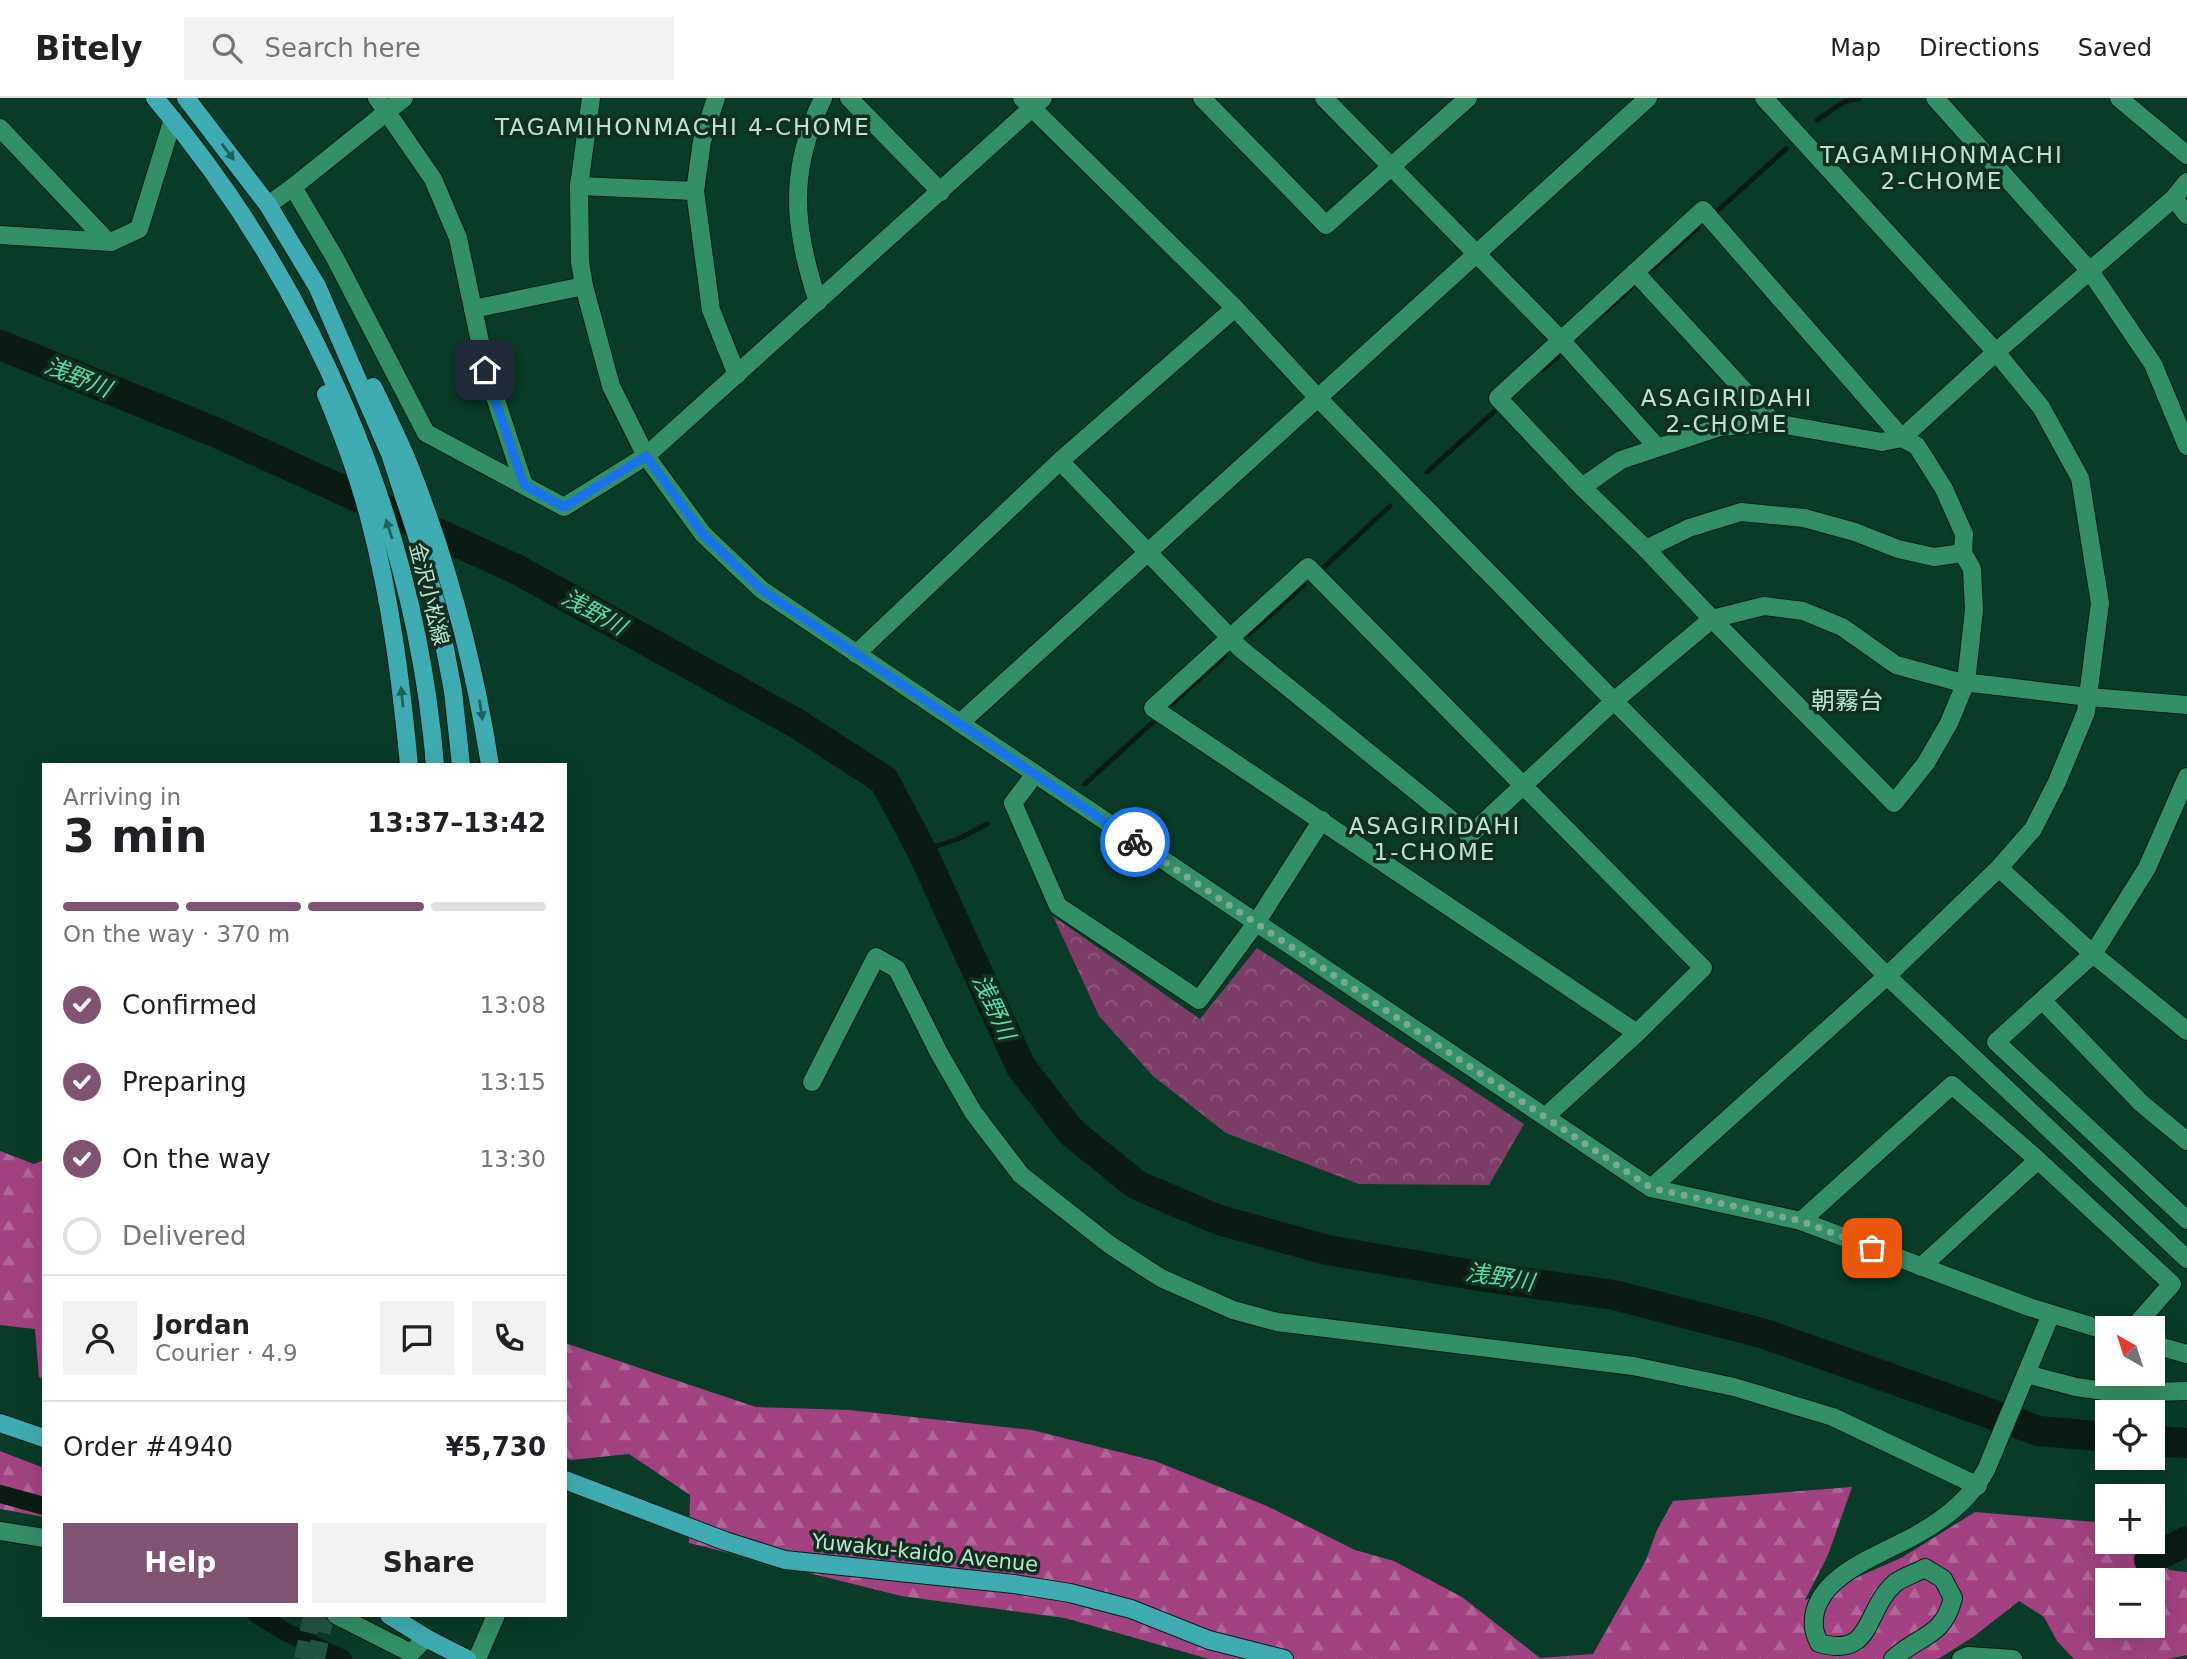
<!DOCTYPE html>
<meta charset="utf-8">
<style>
:root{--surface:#fff;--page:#f2f2f2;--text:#202124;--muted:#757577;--line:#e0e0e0;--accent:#805372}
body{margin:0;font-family:"DejaVu Sans","Noto Sans JP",sans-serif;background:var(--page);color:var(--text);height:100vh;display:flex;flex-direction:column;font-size:26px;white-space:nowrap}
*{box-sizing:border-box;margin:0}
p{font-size:23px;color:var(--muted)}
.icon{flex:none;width:38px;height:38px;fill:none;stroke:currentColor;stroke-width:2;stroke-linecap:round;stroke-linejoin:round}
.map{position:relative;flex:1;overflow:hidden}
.details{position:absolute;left:42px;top:665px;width:525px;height:854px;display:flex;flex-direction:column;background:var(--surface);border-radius:0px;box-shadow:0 7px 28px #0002}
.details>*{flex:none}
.needle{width:46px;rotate:321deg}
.fabs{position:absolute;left:2095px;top:1218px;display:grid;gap:14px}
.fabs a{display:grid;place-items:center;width:70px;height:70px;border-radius:0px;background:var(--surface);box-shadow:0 7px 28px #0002;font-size:35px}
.pin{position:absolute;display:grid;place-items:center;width:60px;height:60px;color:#fff;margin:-30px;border-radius:14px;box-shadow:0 4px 10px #0006}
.courier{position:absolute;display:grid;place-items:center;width:70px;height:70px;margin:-35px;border:5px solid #1a73e8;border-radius:50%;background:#fff;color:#222;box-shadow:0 2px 9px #0007}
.headline em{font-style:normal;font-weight:700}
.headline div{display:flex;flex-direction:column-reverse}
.headline{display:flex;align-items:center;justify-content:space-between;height:119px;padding:0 21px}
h1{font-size:46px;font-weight:700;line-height:52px}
.bar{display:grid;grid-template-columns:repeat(4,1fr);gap:10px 7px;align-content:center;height:84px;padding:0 21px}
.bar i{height:9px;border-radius:5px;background:var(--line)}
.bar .active{background:var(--accent)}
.bar p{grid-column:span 4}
.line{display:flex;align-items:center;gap:18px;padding:0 21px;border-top:2px solid var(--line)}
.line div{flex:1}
.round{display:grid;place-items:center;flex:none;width:74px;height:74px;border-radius:0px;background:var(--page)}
ol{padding:0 21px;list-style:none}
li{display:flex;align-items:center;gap:21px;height:77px}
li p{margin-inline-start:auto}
li .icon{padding:7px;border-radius:50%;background:var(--accent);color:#fff;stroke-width:4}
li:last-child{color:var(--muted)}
li i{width:38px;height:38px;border:4px solid var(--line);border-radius:50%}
.action{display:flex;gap:14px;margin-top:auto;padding:14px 21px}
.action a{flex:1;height:80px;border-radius:0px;background:var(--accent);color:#fff;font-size:28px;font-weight:700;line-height:80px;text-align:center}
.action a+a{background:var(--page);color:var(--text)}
header{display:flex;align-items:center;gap:42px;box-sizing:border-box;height:98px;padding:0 35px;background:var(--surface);border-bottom:2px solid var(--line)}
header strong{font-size:33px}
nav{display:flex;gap:38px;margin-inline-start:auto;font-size:24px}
.search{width:490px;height:63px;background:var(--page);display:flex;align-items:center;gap:18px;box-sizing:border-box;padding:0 24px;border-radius:0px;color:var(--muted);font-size:26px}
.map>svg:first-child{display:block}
</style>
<header>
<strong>Bitely</strong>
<div class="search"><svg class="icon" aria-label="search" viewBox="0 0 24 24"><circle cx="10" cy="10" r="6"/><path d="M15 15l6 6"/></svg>Search here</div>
<nav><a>Map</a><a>Directions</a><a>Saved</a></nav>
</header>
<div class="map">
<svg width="2187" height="1561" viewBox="0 0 2187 1561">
<defs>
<pattern id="forest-firs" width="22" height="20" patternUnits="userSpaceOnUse" patternTransform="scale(1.75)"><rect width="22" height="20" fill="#a24282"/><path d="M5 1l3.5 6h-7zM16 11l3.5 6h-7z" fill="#b06698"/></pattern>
<pattern id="park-crowns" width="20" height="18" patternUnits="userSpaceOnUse" patternTransform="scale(1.75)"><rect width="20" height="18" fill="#7c3e66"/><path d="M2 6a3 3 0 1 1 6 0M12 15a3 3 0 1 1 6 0" fill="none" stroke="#8c5a7b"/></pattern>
</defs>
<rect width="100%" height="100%" fill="#083b28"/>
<!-- forest -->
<g fill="url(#forest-firs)" fill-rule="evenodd">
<polygon points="0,1053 34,1066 44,1062 44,1282 39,1279 35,1231 0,1227"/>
<path d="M565 1245 756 1309 849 1312 1032 1332 1155 1363 1267 1408 1355 1452 1394 1463 1462 1499 1540 1560 1593 1556 1646 1462 1657 1432 1673 1403 1852 1389 1828 1457 1805 1502 1901 1460 1975 1414 2107 1425V1444H2151L2169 1472 2187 1474V1557L2168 1561H2074L2057 1543 2044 1519 2019 1503 1973 1539 1938 1561H1209L1065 1520 901 1498 689 1445 690 1397 629 1356 571 1362 565 1360ZM2107 1482H2152V1528H2107Z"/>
<polygon points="0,1353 44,1370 44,1419 0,1411"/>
</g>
<!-- park -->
<polygon fill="url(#park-crowns)" points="1053,818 1200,921 1257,850 1524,1026 1489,1087 1359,1086 1226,1035 1153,978 1099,918"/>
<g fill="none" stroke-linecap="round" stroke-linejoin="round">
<!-- stream -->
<g stroke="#091b13" stroke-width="5">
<polyline points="1817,22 1844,4 1860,0"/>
<polyline points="1716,114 1786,51"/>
<polyline points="1652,171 1698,130"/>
<polyline points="1606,213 1630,191"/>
<polyline points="1542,272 1558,258"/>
<polyline points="1427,374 1496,312"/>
<polyline points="1322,471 1390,408"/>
<polyline points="1248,537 1304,487"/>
<polyline points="1172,606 1225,558"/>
<polyline points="1085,686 1153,624"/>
<polyline points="922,753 958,741 987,726"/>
</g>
<!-- canal -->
<g stroke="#091b13" stroke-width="18">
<polyline points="0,1396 44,1408"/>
<polyline points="257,1517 286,1534 343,1561"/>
</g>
<!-- river -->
<g stroke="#091b13" stroke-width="30">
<polyline points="0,247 215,334 516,471 796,625 884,682 922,753 1021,969 1071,1034 1137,1087 1216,1121 1327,1152 1479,1178 1614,1197 1765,1236 2039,1333 2107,1339"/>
<polyline points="2152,1343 2187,1345"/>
<polyline points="2149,1462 2187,1443"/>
</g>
<!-- major-tunnel -->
<g stroke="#235441" stroke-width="18" stroke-dasharray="18 9" stroke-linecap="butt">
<polyline points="303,1561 312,1517"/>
<polyline points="316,1561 325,1517"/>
</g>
<defs>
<g id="minor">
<polyline points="377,0 433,81 458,140 486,272 524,387"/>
<polyline points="404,0 293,89 335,160 426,335 564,409 646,358 1043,0"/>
<polyline points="591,0 579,88 580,164 584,188 611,288 646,358 703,436 762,492 1651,1090 1887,878 1614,603 1318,300 1235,210 1022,0"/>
<polyline points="716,0 702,43 695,93 711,212 737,277"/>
<polyline points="849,0 941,94"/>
<polyline points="1202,0 1326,127 1468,0"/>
<polyline points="1324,0 1560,241 1657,349"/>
<polyline points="1764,0 1996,254 2041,309 2080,380 2100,505 2086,614 2057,684 2033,731 1999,770 1887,878 2187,1161"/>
<polyline points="1935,0 2090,173 2153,266 2187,348"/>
<polyline points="2119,0 2187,57"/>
<polyline points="0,30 107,143"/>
<polyline points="579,88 695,93"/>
<polyline points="2174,100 2187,117"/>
<polyline points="268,107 293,89"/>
<polygon points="1703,112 1902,340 1917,348 1944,391 1964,436 1963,455 1972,471 1974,512 1966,584 1949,625 1926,665 1894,705 1712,521 1646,451 1582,389 1498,300"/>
<polyline points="0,137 111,144 139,131 173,21"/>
<polyline points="1635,174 1774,325"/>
<path d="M818 204C793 129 788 73 823 0"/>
<polyline points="473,211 584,188"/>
<polyline points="1060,363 1241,551 1470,737 1614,603 1712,521 1764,508 1803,513 1842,529 1896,567 1955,583 2089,599 2187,607"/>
<polyline points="1582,389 1621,362 1720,329 1774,325 1882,344 1902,340 1996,254 2174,100 2187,84"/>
<polyline points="1646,451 1689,430 1741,414 1804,420 1855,434 1898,451 1934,459 1963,455"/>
<polyline points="856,556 1060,363 1235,210"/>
<polyline points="960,625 1648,0"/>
<polyline points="1035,676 1013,705 1058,808 1199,902 1256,825 1322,722"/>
<polyline points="2187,679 2147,770 2093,856 1996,944 2187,1122"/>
<polyline points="1999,770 2093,856 2187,933"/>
<polyline points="2043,903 2141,1005 2187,1043"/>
<polyline points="812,984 876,859 897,871 939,955 973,1014 1021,1077 1110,1147 1161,1180 1233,1212 1277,1224 1633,1268 1734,1289 1833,1319 1978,1388"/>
<polyline points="1545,1019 1637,935 1703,870 1308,469 1153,610 1637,935"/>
<polyline points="1651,1090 1801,1123 2029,1209 2107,1233"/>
<polyline points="1801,1123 1952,987 2038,1062 2172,1186 2133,1230"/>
<polyline points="1921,1169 2038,1062"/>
<polyline points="2152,1246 2187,1256"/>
<polyline points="2026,1276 2076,1289 2119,1295 2187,1293"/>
<polyline points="0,1433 44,1440"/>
<polyline points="336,1517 411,1555 426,1540"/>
<polyline points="477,1561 496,1517"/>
<path d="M1893 1561C1920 1536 1943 1540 1953 1500L1943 1481 1925 1470C1916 1475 1903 1479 1895 1485 1864 1512 1874 1561 1819 1545 1817 1540 1814 1534 1814 1529 1809 1479 1883 1456 1916 1437 1945 1421 1971 1400 1986 1372L2051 1216"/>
<polyline points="1961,1561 1968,1558 2013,1561"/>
</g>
<g id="major">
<path d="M155 0C312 186 415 424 435 667"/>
<polyline points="186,0 268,107 317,188 390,356 416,435 437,509 453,593 461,667"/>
<path d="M373 289C385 314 398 340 409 367 447 463 474 564 490 667"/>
<path d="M326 296C343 337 359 379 370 423 391 503 401 584 409 667"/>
<polyline points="0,1325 44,1340"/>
<polyline points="565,1382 725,1443 785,1462 1014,1486 1070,1495 1131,1511 1209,1542 1284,1561"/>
<polyline points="389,1517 426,1540 467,1561"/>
</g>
</defs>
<!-- minor casing -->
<use href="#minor" stroke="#031f14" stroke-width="20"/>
<!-- major casing -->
<use href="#major" stroke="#031f14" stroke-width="20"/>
<!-- minor -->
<use href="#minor" stroke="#338f68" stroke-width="18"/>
<!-- major -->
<use href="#major" stroke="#3eacb2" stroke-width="18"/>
</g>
<!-- one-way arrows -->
<defs><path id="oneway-solid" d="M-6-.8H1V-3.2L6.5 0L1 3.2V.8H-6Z" transform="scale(1.75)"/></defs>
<g fill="#24605b">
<use href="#oneway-solid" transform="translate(228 54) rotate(53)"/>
<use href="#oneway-solid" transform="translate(389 431) rotate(-108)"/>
<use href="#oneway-solid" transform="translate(402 599) rotate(-96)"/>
<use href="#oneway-solid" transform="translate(481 612) rotate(81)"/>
</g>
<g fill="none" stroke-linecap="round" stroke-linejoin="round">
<!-- done -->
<polyline stroke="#7ca994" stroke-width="7" stroke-dasharray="0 12.6" points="1135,744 1651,1090 1801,1123 1872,1150"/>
<!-- route -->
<polyline stroke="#1a73e8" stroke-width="9" points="485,272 524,387 564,409 646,358 703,436 762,492 1135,744"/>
</g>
<g text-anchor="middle" stroke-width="7" stroke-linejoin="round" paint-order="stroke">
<!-- street labels -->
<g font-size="21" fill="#bae4ce" stroke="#122e21">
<text transform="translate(429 496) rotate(76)" y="7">金沢小松線</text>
<text transform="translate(925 1455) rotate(6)" y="7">Yuwaku-kaido Avenue</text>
</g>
<!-- neighbourhood labels -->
<g font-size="23" letter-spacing="2" fill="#bae4ce" stroke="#122e21">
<text x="683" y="37">TAGAMIHONMACHI 4-CHOME</text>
<text x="1942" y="65">TAGAMIHONMACHI<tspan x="1942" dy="26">2-CHOME</tspan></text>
<text x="1727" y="308">ASAGIRIDAHI<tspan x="1727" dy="26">2-CHOME</tspan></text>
<text x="1435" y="736">ASAGIRIDAHI<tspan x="1435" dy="26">1-CHOME</tspan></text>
</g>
<!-- water labels -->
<g font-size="23" font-style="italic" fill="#59dda5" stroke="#122e21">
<text transform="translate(78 279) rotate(22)" y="8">浅野川</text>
<text transform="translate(594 514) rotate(29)" y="8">浅野川</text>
<text transform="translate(994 909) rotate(65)" y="8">浅野川</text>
<text transform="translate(1500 1179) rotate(9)" y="8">浅野川</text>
</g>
<!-- quarter labels -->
<g font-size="24" fill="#bae4ce" stroke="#122e21">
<text x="1847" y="611">朝霧台</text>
</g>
</g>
</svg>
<div class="fabs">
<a><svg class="needle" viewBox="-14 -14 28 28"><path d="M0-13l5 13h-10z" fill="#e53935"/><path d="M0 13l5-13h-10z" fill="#757577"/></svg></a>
<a><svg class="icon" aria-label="locate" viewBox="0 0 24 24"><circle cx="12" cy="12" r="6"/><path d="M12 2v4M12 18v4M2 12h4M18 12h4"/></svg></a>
<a>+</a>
<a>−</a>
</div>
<div class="pin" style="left:1872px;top:1150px;background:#ea580c"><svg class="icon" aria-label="bag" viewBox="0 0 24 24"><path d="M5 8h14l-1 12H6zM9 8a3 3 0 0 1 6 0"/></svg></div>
<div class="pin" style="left:485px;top:272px;background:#1f2937"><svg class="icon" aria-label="home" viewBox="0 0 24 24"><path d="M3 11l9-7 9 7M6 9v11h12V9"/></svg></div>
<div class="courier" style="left:1135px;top:744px"><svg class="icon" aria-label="bike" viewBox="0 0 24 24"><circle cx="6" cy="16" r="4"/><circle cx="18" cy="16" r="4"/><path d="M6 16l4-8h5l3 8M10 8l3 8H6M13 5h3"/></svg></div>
<section class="details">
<div class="headline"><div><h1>3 min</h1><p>Arriving in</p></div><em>13:37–13:42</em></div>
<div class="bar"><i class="active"></i><i class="active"></i><i class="active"></i><i></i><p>On the way · 370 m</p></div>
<ol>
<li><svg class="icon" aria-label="check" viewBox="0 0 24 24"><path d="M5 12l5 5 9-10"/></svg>Confirmed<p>13:08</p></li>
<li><svg class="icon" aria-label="check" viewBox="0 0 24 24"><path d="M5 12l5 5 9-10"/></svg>Preparing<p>13:15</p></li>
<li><svg class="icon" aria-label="check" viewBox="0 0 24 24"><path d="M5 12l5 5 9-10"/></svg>On the way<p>13:30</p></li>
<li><i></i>Delivered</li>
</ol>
<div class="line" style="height:126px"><a class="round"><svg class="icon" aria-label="person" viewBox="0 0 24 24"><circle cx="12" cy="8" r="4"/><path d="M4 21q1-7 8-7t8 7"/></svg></a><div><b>Jordan</b><p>Courier · 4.9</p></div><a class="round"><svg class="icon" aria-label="chat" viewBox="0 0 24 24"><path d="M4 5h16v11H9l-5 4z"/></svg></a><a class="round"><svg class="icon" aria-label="phone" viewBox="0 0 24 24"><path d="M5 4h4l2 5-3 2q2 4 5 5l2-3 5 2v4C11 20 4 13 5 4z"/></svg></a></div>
<div class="line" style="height:91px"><div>Order #4940</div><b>¥5,730</b></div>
<div class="action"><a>Help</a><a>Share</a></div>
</section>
</div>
